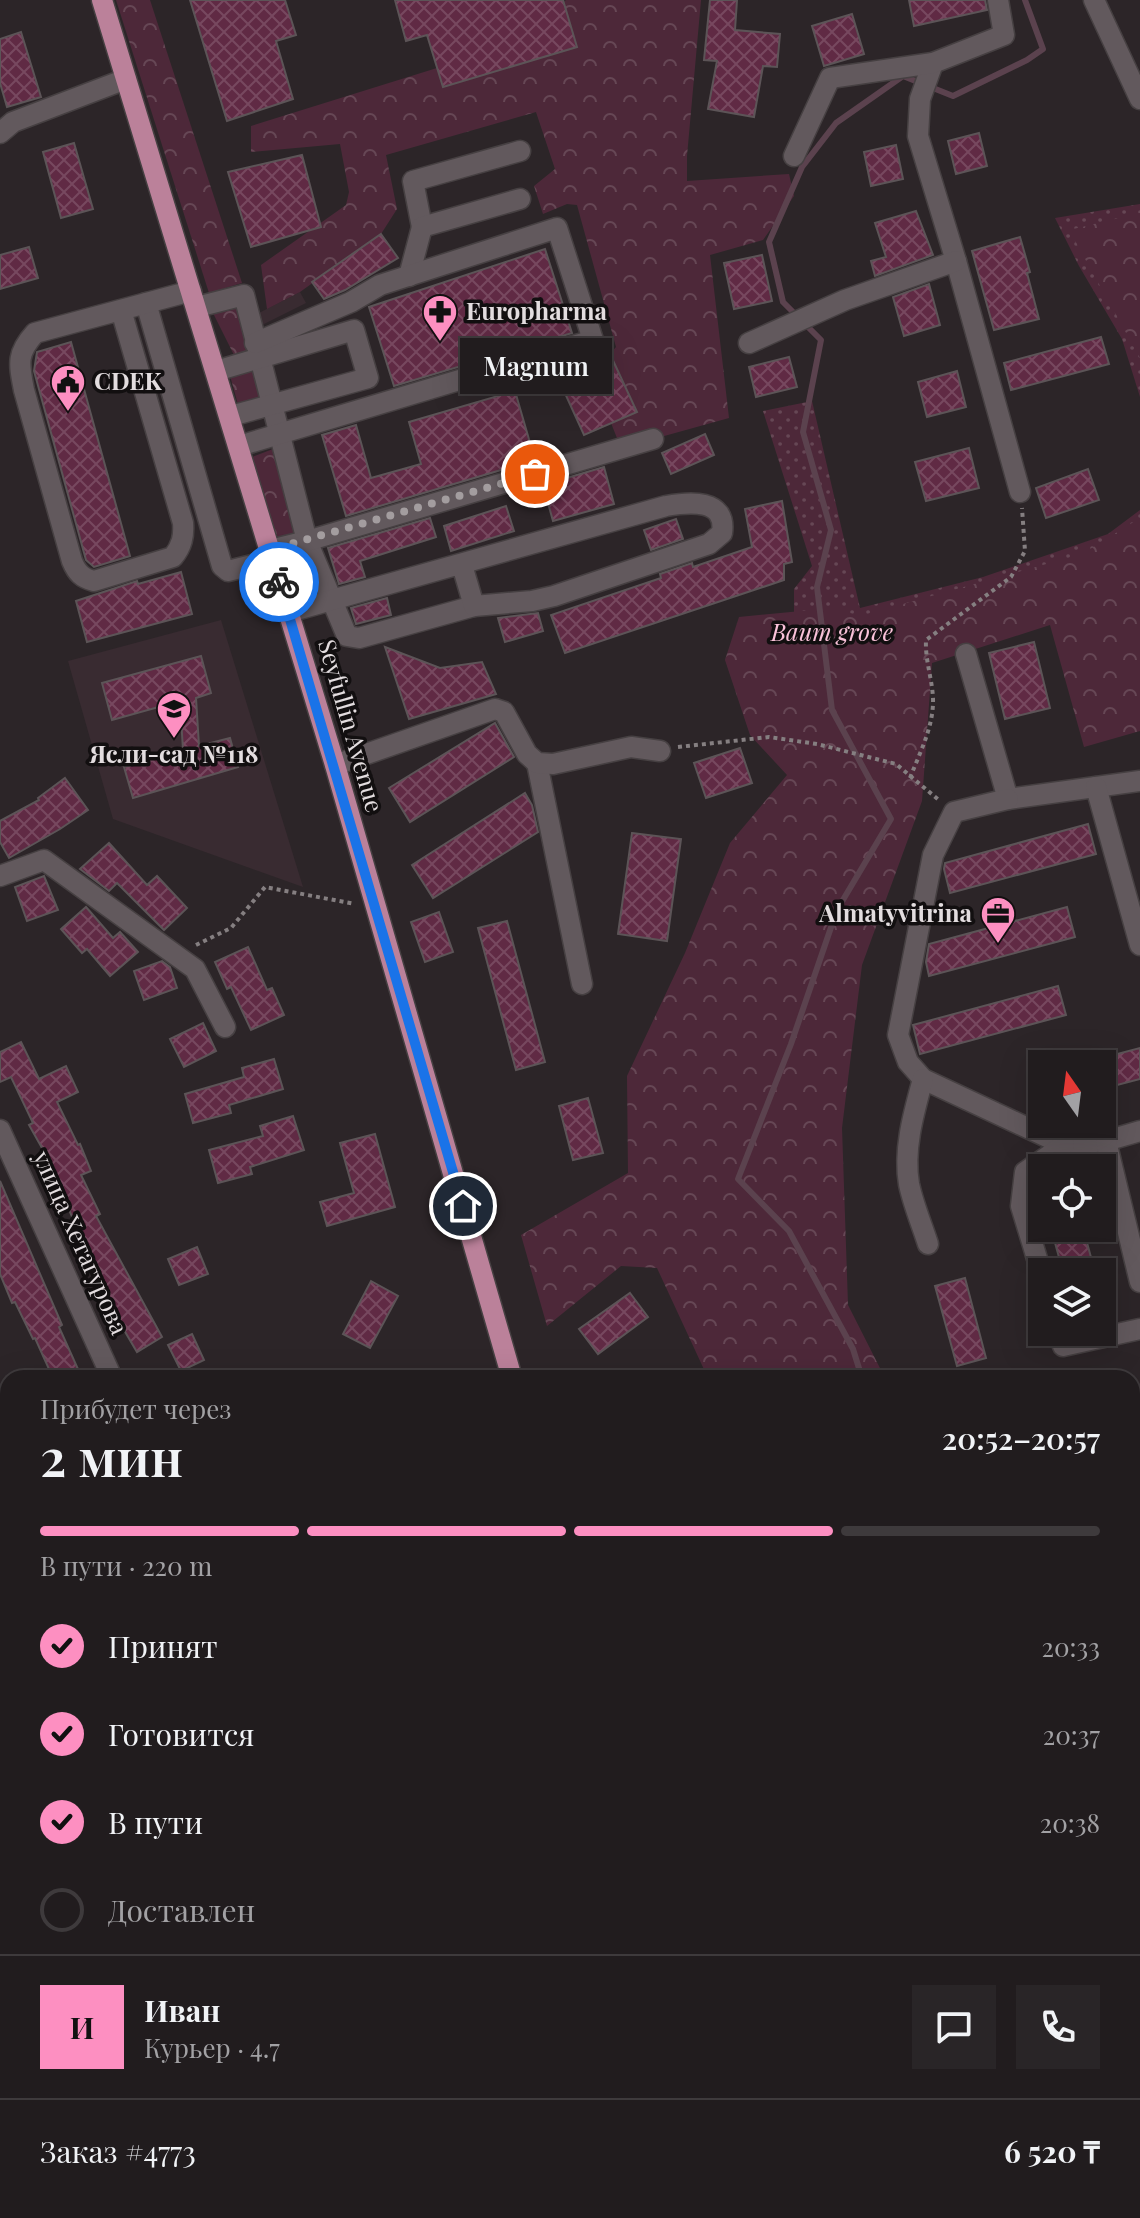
<!DOCTYPE html>
<html lang="ru">
<meta charset="utf-8">
<style>
:root{--surface:#211c1e;--page:#292527;--text:#f1f3f6;--muted:#a2a1a4;--line:#3e3a3c;--accent:#fd8fc1}
body{margin:0;font-family:"Playfair Display",serif;background:var(--page);color:var(--text);height:100vh;display:flex;flex-direction:column;font-size:30px;white-space:nowrap}
*{box-sizing:border-box;margin:0}
p{font-size:26px;color:var(--muted)}
.icon{flex:none;width:44px;height:44px;fill:none;stroke:currentColor;stroke-width:2;stroke-linecap:round;stroke-linejoin:round}
.map{position:relative;flex:1;overflow:hidden}
.sheet{position:absolute;left:0px;top:1370px;width:1140px;height:848px;display:flex;flex-direction:column;background:var(--surface);border-radius:24px 24px 0 0;box-shadow:0 8px 32px #0002,0 0 0 2px var(--line)}
.sheet>*{flex:none}
.needle{width:52px;rotate:346deg}
.controls{position:absolute;left:1028px;top:1050px;display:grid;gap:16px}
.controls a{display:grid;place-items:center;width:88px;height:88px;border-radius:0px;background:var(--surface);box-shadow:0 8px 32px #0002,0 0 0 2px var(--line);font-size:40px}
.pin{position:absolute;display:grid;place-items:center;width:68px;height:68px;color:#fff;margin:-34px;border:4px solid #fff;border-radius:50%;box-shadow:0 2px 8px #0007}
.courier{position:absolute;display:grid;place-items:center;width:80px;height:80px;margin:-40px;border:6px solid #1a73e8;border-radius:50%;background:#fff;color:#222;box-shadow:0 2px 10px #0007}
.bubble{position:absolute;height:56px;border-radius:0px;background:var(--surface);box-shadow:0 8px 32px #0002,0 0 0 2px var(--line);font-size:26px;font-weight:600;line-height:56px;text-align:center}
.headline em{font-style:normal;font-weight:600}
.headline div{display:flex;flex-direction:column-reverse}
.headline{display:flex;align-items:center;justify-content:space-between;height:136px;padding:0 40px}
h1{font-size:52px;font-weight:600;line-height:60px}
.bar{display:grid;grid-template-columns:repeat(4,1fr);gap:12px 8px;align-content:center;height:96px;padding:0 40px}
.bar i{height:10px;border-radius:6px;background:var(--line)}
.bar .current{background:var(--accent)}
.bar p{grid-column:span 4}
.line{display:flex;align-items:center;gap:20px;padding:0 40px;border-top:2px solid var(--line)}
.line div{flex:1}
.round{display:grid;place-items:center;flex:none;width:84px;height:84px;border-radius:0px;background:var(--page)}
ol{padding:0 40px;list-style:none}
li{display:flex;align-items:center;gap:24px;height:88px}
li p{margin-inline-start:auto}
li .icon{padding:8px;border-radius:50%;background:var(--accent);color:#111;stroke-width:4}
li:last-child{color:var(--muted)}
li i{width:44px;height:44px;border:4px solid var(--line);border-radius:50%}
.map>svg:first-child{display:block}
</style>
<div class="map">
<svg width="1140" height="2218" viewBox="0 0 1140 2218">
<defs>
<pattern id="grass-dots" width="8" height="8" patternUnits="userSpaceOnUse" patternTransform="scale(2)"><rect width="8" height="8" fill="#4d2839"/><path d="M2 2h.1M6 6h.1" fill="none" stroke="#664755" stroke-width="1.8" stroke-linecap="round"/></pattern>
<pattern id="forest-crowns" width="20" height="18" patternUnits="userSpaceOnUse" patternTransform="scale(2)"><rect width="20" height="18" fill="#4d2839"/><path d="M2 6a3 3 0 1 1 6 0M12 15a3 3 0 1 1 6 0" fill="none" stroke="#664755"/></pattern>
<pattern id="building-cross-hatch" width="8" height="8" patternUnits="userSpaceOnUse" patternTransform="scale(2)"><rect width="8" height="8" fill="#602a44"/><path d="M0 0l8 8M0 8l8-8" fill="none" stroke="#77485f"/></pattern>
</defs>
<rect width="100%" height="100%" fill="#2c2528"/>
<!-- built -->
<g fill="#392b31">
<polygon points="300,292 306,303 254,329 251,317"/>
<polygon points="221,620 303,887 113,819 68,661"/>
</g>
<!-- grass -->
<g fill="url(#grass-dots)">
<polygon points="1140,204 1140,397 1122,339 1079,266 1055,218"/>
<polygon points="812,401 860,608 983,577 1108,534 1140,510 1140,728 1082,597 794,630 794,589 812,566 763,411"/>
</g>
<!-- forest -->
<g fill="url(#forest-crowns)">
<polygon points="116,0 150,0 242,283 209,293"/>
<polygon points="566,0 701,0 687,156 687,181 789,174 794,196 763,240 710,255 729,418 621,448 611,423 637,411 610,354 616,347 577,205 567,204 543,214 534,186 555,169 536,112 386,155 397,209 381,234 300,292 267,309 261,265 346,205 349,192 340,144 251,152 251,126 437,68 444,87 576,47 564,2"/>
<polygon points="1140,213 1140,358 1069,230"/>
<polygon points="239,299 255,356 237,361 211,309"/>
<polygon points="257,363 265,401 239,408 229,372"/>
<polygon points="281,446 305,533 274,541 252,457"/>
<polygon points="1140,518 1140,731 1084,747 1050,625 932,663 922,801 862,965 842,1128 848,1305 885,1378 708,1378 657,1268 621,1266 547,1326 521,1235 628,1173 627,1076 685,953 730,843 787,775 750,735 725,660 739,617 833,608 860,616 1082,554"/>
</g>
<g fill="none" stroke-linecap="round" stroke-linejoin="round">
<!-- stream -->
<polyline stroke="#5b424e" stroke-width="6" points="862,1378 853,1349 789,1231 738,1179 791,1044 837,910 891,819 832,710 817,587 831,530 803,432 821,340 783,302 769,242 802,167 836,123 903,76 953,96 1027,60 1043,49 1025,0"/>
</g>
<!-- building -->
<g fill="url(#building-cross-hatch)" stroke="#5c5457" stroke-width="2">
<polygon points="190,0 285,0 296,35 276,41 293,99 227,121"/>
<polygon points="395,0 563,0 577,47 443,87 427,35 406,41"/>
<polygon points="710,0 737,0 735,30 780,34 777,67 763,66 754,117 708,109 717,61 704,60"/>
<polygon points="909,0 985,0 987,10 914,26"/>
<polygon points="852,14 864,54 824,66 812,26"/>
<polygon points="21,32 41,97 7,107 0,83 0,39"/>
<polygon points="979,133 987,166 956,174 948,141"/>
<polygon points="74,143 93,209 61,218 43,152"/>
<polygon points="896,145 903,179 871,186 864,152"/>
<polygon points="302,155 321,227 251,247 228,172"/>
<polygon points="916,211 933,255 875,276 871,261 886,257 875,223"/>
<polygon points="381,234 398,258 345,290 324,299 312,282"/>
<polygon points="1020,237 1030,272 1027,273 1039,319 994,330 972,251"/>
<polygon points="29,247 38,278 0,289 0,255"/>
<polygon points="545,249 572,333 394,386 369,307"/>
<polygon points="762,255 772,301 734,309 724,263"/>
<polygon points="929,284 940,325 904,336 893,297"/>
<polygon points="1101,337 1109,364 1011,390 1004,363"/>
<polygon points="71,342 130,556 94,567 86,560 34,371 37,352"/>
<polygon points="610,354 637,412 584,435 558,378"/>
<polygon points="789,357 797,387 756,397 749,367"/>
<polygon points="957,371 966,407 927,417 918,382"/>
<polygon points="515,391 535,460 346,516 322,435 356,425 371,478 421,464 409,422"/>
<polygon points="705,434 714,455 671,474 662,453"/>
<polygon points="969,448 979,488 926,501 915,462"/>
<polygon points="604,467 614,504 553,521 543,485"/>
<polygon points="1088,469 1099,500 1046,518 1036,488"/>
<polygon points="782,501 792,562 784,564 784,580 565,653 551,615 661,578 660,574 692,563 693,567 752,547 745,509"/>
<polygon points="506,506 514,531 451,551 444,526"/>
<polygon points="430,518 436,537 360,561 365,577 339,584 328,548"/>
<polygon points="676,519 683,539 651,550 644,530"/>
<polygon points="181,572 192,614 87,642 76,601 137,581 138,584"/>
<polygon points="387,598 391,615 356,624 351,608"/>
<polygon points="538,613 543,631 505,642 498,618"/>
<polygon points="1034,642 1050,708 1005,719 989,653"/>
<polygon points="385,647 440,668 482,662 496,694 409,719"/>
<polygon points="201,656 211,693 196,698 199,746 230,738 238,767 133,798 124,767 183,750 180,701 112,720 102,683"/>
<polygon points="495,723 514,757 410,822 389,788"/>
<polygon points="740,748 752,783 706,798 694,763"/>
<polygon points="65,778 88,810 60,829 9,858 0,842 0,821 39,800 38,798"/>
<polygon points="525,793 532,805 538,832 433,898 412,865"/>
<polygon points="1088,824 1096,854 950,893 944,869 945,863"/>
<polygon points="632,833 681,839 667,941 618,934"/>
<polygon points="109,843 147,885 157,876 187,908 164,930 117,883 109,891 80,869"/>
<polygon points="44,876 58,910 27,921 15,887"/>
<polygon points="86,907 113,938 120,932 138,952 110,976 87,949 82,953 61,929"/>
<polygon points="1067,907 1075,937 929,976 926,962 929,944"/>
<polygon points="439,912 453,952 425,962 411,922"/>
<polygon points="507,921 545,1062 516,1070 478,928"/>
<polygon points="248,947 267,990 272,988 284,1015 251,1030 231,987 227,989 215,962"/>
<polygon points="162,961 170,967 177,988 144,1000 134,971"/>
<polygon points="1058,986 1066,1015 920,1054 913,1025"/>
<polygon points="203,1023 216,1051 184,1067 170,1039"/>
<polygon points="21,1042 39,1079 66,1066 78,1092 57,1102 78,1145 80,1144 91,1171 81,1175 100,1214 96,1216 162,1337 137,1352 98,1286 102,1285 81,1246 84,1244 42,1148 29,1125 33,1123 11,1077 0,1082 0,1052"/>
<polygon points="1140,1048 1140,1079 1102,1089 1102,1058"/>
<polygon points="274,1059 283,1089 229,1105 231,1113 193,1123 185,1094 244,1077 242,1068"/>
<polygon points="588,1098 603,1153 573,1160 559,1106"/>
<polygon points="293,1116 304,1150 250,1167 252,1174 218,1183 209,1150 263,1136 260,1126"/>
<polygon points="375,1134 395,1207 327,1226 320,1202 354,1193 340,1143"/>
<polygon points="0,1181 62,1325 59,1327 82,1378 53,1378 35,1338 33,1339 15,1302 12,1303 0,1274"/>
<polygon points="1051,1228 1083,1228 1095,1272 1063,1272"/>
<polygon points="197,1247 208,1274 179,1285 168,1259"/>
<polygon points="965,1278 986,1358 957,1366 935,1286"/>
<polygon points="371,1281 398,1296 370,1348 343,1334"/>
<polygon points="630,1293 648,1317 598,1354 579,1329"/>
<polygon points="192,1334 204,1360 181,1371 168,1345"/>
</g>
<g fill="none" stroke-linecap="round" stroke-linejoin="round">
<defs>
<g id="minor">
<polyline points="1094,0 1140,99"/>
<polyline points="933,63 920,99 918,136 956,261 1020,492"/>
<polyline points="0,133 13,122 126,79"/>
<polyline points="794,156 830,78 933,63 1004,35 998,0"/>
<polyline points="422,227 413,181 520,151"/>
<polyline points="409,276 422,227 520,199"/>
<polyline points="146,303 222,566 228,571 273,560"/>
<polyline points="197,307 244,295 307,541 347,636 359,638 474,606"/>
<path d="M121 310 183 523C184 536 182 546 173 557L94 581C82 578 77 573 72 561L24 390C19 364 16 354 35 333L191 291"/>
<polyline points="749,343 845,300 956,261"/>
<polyline points="216,371 354,330 368,378 231,416"/>
<polyline points="239,446 593,340 557,228 380,285 351,302 255,343"/>
<polyline points="270,550 307,541 653,439"/>
<path d="M289 612 666 506C689 502 727 498 722 533L709 544 554 596 532 601 474 606 462 565"/>
<polyline points="966,654 1008,799 1140,781"/>
<polyline points="537,763 582,984"/>
<polyline points="335,765 495,709 504,712 527,754 537,763 553,764 631,747 660,751"/>
<polyline points="1096,787 1140,945"/>
<polyline points="1008,799 954,812 933,855 898,1035 908,1062 923,1079 1064,1145 1106,1141 1140,1131"/>
<polyline points="0,876 44,860 195,969 225,1027"/>
<path d="M923 1079C914 1112 903 1149 909 1184 913 1204 922 1225 928 1244"/>
<polyline points="0,1130 112,1378"/>
<polyline points="1106,1141 1140,1282"/>
<polyline points="1042,1275 1021,1206 1025,1172 1064,1145"/>
<polyline points="1059,1332 1063,1346 1140,1329"/>
<polyline points="0,1667 8,1663"/>
<polyline points="1140,1676 1134,1682 1140,1768"/>
<polyline points="0,1777 8,1795"/>
<polyline points="1132,1829 1140,1811"/>
<polyline points="1132,1895 1140,1891"/>
<polyline points="1132,2178 1140,2210"/>
<polyline points="200,2210 201,2218"/>
<polyline points="932,2210 934,2218"/>
</g>
<g id="major">
<polyline points="102,0 335,765 512,1378"/>
<polyline points="754,2210 756,2218"/>
</g>
</defs>
<!-- minor casing -->
<use href="#minor" stroke="#464042" stroke-width="23"/>
<!-- major casing -->
<use href="#major" stroke="#464042" stroke-width="23"/>
<!-- path -->
<g stroke="#857f81" stroke-width="4" stroke-dasharray="4 4" stroke-linecap="butt">
<polyline points="678,747 769,737 817,744 896,764 940,801"/>
<path d="M910 778C920 752 934 726 933 698 932 678 925 660 926 640L1011 577 1025 551 1022 508"/>
<polyline points="196,945 231,928 265,887 355,904"/>
</g>
<!-- minor -->
<use href="#minor" stroke="#62595d" stroke-width="20"/>
<!-- major -->
<use href="#major" stroke="#bb819a" stroke-width="20"/>
</g>
<g fill="none" stroke-linecap="round" stroke-linejoin="round">
<!-- done -->
<polyline stroke="#a39d9f" stroke-width="8" stroke-dasharray="0 14.4" points="279,582 270,550 535,474"/>
<!-- route -->
<polyline stroke="#1a73e8" stroke-width="10" points="279,582 463,1206"/>
</g>
<!-- icons -->
<defs>
<symbol id="pharmacy-pin" viewBox="-11 -11 22 30"><path d="M0 17L-7.5 6A9.5 9.5 0 1 1 7.5 6Z" fill="#fd8fc1" stroke="#120f10"/><path d="M-2-6h4v4h4v4h-4v4h-4v-4h-4v-4h4Z" fill="#111"/></symbol>
<symbol id="civic-pin" viewBox="-11 -11 22 30"><path d="M0 17L-7.5 6A9.5 9.5 0 1 1 7.5 6Z" fill="#fd8fc1" stroke="#120f10"/><path d="M-.6-6.5H3V-4.5H.6V-3L4-1V1h2V6H-6V1h2V-1L-.6-3ZM-1.2 2.5V6h2.4V2.5Z" fill="#111"/></symbol>
<symbol id="school-pin" viewBox="-11 -11 22 30"><path d="M0 17L-7.5 6A9.5 9.5 0 1 1 7.5 6Z" fill="#fd8fc1" stroke="#120f10"/><path d="M0-5L7-2L0 1L-7-2ZM-4 1L0 2.5L4 1V4Q0 6-4 4Z" fill="#111"/></symbol>
<symbol id="office-pin" viewBox="-11 -11 22 30"><path d="M0 17L-7.5 6A9.5 9.5 0 1 1 7.5 6Z" fill="#fd8fc1" stroke="#120f10"/><path d="M-6-3h4V-5.5h4V-3h4V5H-6ZM-1-4.5V-3h2v-1.5ZM-6 0V1H6V0Z" fill="#111"/></symbol>
</defs>
<g fill-rule="evenodd">
<use href="#pharmacy-pin" x="420" y="292" width="40" height="54"/>
<use href="#civic-pin" x="48" y="362" width="40" height="54"/>
<use href="#school-pin" x="154" y="689" width="40" height="54"/>
<use href="#office-pin" x="978" y="894" width="40" height="54"/>
</g>
<g text-anchor="middle" stroke-width="7" stroke-linejoin="round" paint-order="stroke">
<!-- poi labels -->
<g font-size="24" font-weight="bold" fill="#e3dddf" stroke="#120f10" text-anchor="start">
<text x="466" y="320">Europharma</text>
<text x="94" y="390">CDEK</text>
<text x="174" y="763" text-anchor="middle">Ясли-сад №118</text>
<text x="972" y="922" text-anchor="end">Almatyvitrina</text>
</g>
<!-- park labels -->
<g font-size="24" font-style="italic" fill="#fac2d9" stroke="#120f10">
<text x="832" y="641">Baum grove</text>
</g>
<!-- street labels -->
<g font-size="24" fill="#e3dddf" stroke="#120f10">
<text transform="translate(350 726) rotate(74)" y="8">Seyfullin Avenue</text>
<text transform="translate(80 1243) rotate(66)" y="8">улица Хетагурова</text>
</g>
</g>
</svg>
<div class="controls">
<a><svg class="needle" viewBox="-14 -14 28 28"><path d="M0-13l5 13h-10z" fill="#e53935"/><path d="M0 13l5-13h-10z" fill="#a2a1a4"/></svg></a>
<a><svg class="icon" aria-label="locate" viewBox="0 0 24 24"><circle cx="12" cy="12" r="6"/><path d="M12 2v4M12 18v4M2 12h4M18 12h4"/></svg></a>
<a><svg class="icon" aria-label="layers" viewBox="0 0 24 24"><path d="M12 4l9 5-9 5-9-5zM3 14l9 5 9-5"/></svg></a>
</div>
<div class="pin" style="left:535px;top:474px;background:#ea580c"><svg class="icon" aria-label="bag" viewBox="0 0 24 24"><path d="M5 8h14l-1 12H6zM9 8a3 3 0 0 1 6 0"/></svg></div>
<div class="pin" style="left:463px;top:1206px;background:#1f2937"><svg class="icon" aria-label="home" viewBox="0 0 24 24"><path d="M3 11l9-7 9 7M6 9v11h12V9"/></svg></div>
<div class="courier" style="left:279px;top:582px"><svg class="icon" aria-label="bike" viewBox="0 0 24 24"><circle cx="6" cy="16" r="4"/><circle cx="18" cy="16" r="4"/><path d="M6 16l4-8h5l3 8M10 8l3 8H6M13 5h3"/></svg></div>
<div class="bubble" style="left:460px;top:338px;width:152px">Magnum</div>
<section class="sheet">
<div class="headline"><div><h1>2 мин</h1><p>Прибудет через</p></div><em>20:52–20:57</em></div>
<div class="bar"><i class="current"></i><i class="current"></i><i class="current"></i><i></i><p>В пути · 220 m</p></div>
<ol>
<li><svg class="icon" aria-label="check" viewBox="0 0 24 24"><path d="M5 12l5 5 9-10"/></svg>Принят<p>20:33</p></li>
<li><svg class="icon" aria-label="check" viewBox="0 0 24 24"><path d="M5 12l5 5 9-10"/></svg>Готовится<p>20:37</p></li>
<li><svg class="icon" aria-label="check" viewBox="0 0 24 24"><path d="M5 12l5 5 9-10"/></svg>В пути<p>20:38</p></li>
<li><i></i>Доставлен</li>
</ol>
<div class="line" style="height:144px"><b class="round" style="background:var(--accent);color:#111">И</b><div><b>Иван</b><p>Курьер · 4.7</p></div><a class="round"><svg class="icon" aria-label="chat" viewBox="0 0 24 24"><path d="M4 5h16v11H9l-5 4z"/></svg></a><a class="round"><svg class="icon" aria-label="phone" viewBox="0 0 24 24"><path d="M5 4h4l2 5-3 2q2 4 5 5l2-3 5 2v4C11 20 4 13 5 4z"/></svg></a></div>
<div class="line" style="height:104px"><div>Заказ #4773</div><b>6 520 ₸</b></div>
</section>
</div>
